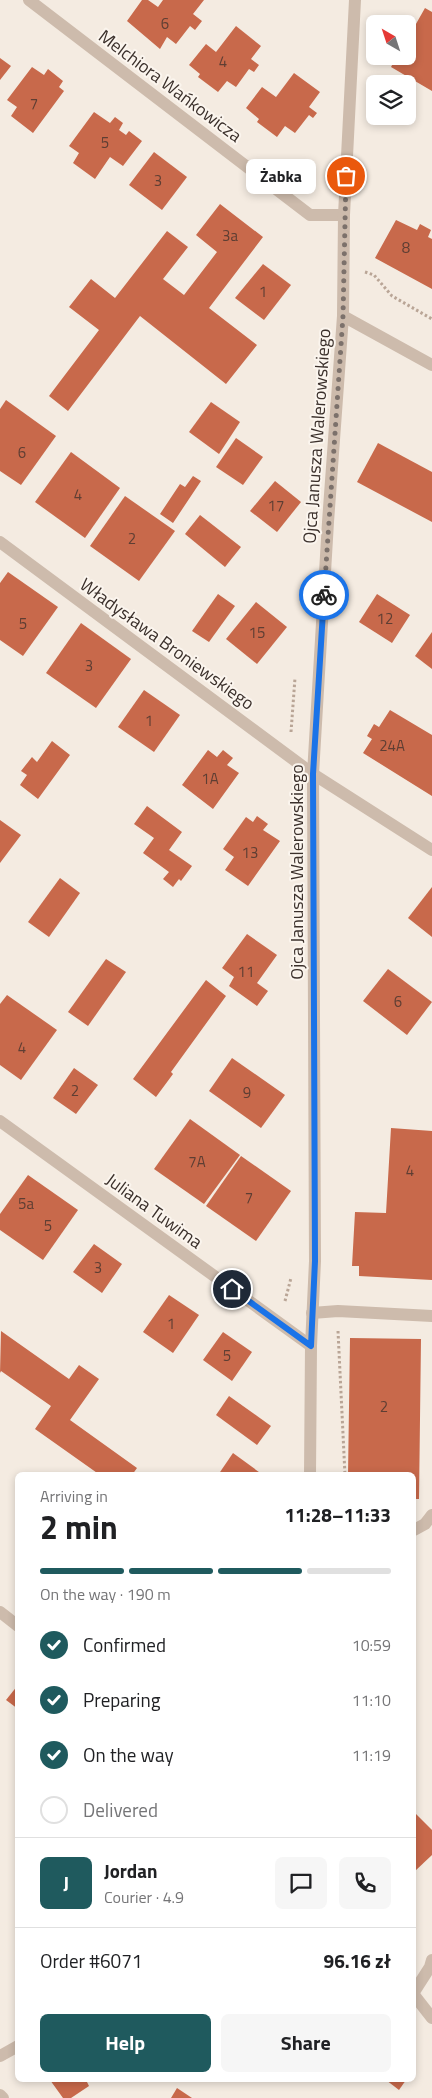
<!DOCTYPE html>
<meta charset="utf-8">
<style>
:root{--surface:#fff;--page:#f6f6f6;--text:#202124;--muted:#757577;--line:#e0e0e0;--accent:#1f5a5e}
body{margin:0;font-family:"Titillium Web",sans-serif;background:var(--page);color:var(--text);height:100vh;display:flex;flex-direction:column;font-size:19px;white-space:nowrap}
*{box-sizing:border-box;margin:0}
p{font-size:16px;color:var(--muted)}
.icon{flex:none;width:28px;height:28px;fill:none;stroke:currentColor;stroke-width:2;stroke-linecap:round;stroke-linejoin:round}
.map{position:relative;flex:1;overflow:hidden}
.side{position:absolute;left:15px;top:1472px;width:401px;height:610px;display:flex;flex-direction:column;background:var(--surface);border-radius:8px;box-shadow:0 2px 8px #0003}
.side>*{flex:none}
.needle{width:32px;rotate:321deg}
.tools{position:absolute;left:366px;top:15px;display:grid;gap:10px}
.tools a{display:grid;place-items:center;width:50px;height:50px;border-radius:8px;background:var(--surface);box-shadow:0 2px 8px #0003;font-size:25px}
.pin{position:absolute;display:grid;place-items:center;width:42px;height:42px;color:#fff;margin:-21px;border:2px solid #fff;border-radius:50%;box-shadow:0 1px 5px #0007}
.courier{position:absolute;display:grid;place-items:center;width:50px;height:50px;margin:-25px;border:4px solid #1a73e8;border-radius:50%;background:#fff;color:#222;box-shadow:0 1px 6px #0007}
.bubble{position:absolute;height:35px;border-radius:8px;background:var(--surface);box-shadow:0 2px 8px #0003;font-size:16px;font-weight:700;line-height:35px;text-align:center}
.summary em{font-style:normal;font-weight:700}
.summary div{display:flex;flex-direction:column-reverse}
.summary{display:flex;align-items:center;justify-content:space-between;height:85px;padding:0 25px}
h1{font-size:32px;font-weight:700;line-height:38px}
.bar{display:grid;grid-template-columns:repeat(4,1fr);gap:8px 5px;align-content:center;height:60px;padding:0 25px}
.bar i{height:6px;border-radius:4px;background:var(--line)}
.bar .on{background:var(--accent)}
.bar p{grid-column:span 4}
.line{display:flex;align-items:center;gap:12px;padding:0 25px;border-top:1px solid var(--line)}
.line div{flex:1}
.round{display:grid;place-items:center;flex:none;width:52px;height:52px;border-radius:8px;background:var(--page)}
ol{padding:0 25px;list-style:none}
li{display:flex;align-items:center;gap:15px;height:55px}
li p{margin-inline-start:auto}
li .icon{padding:5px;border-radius:50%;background:var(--accent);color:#fff;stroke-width:4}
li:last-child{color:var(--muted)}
li i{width:28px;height:28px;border:2px solid var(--line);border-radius:50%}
.primary-button{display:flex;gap:10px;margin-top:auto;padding:10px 25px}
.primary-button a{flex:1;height:58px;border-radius:8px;background:var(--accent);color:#fff;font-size:20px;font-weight:700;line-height:58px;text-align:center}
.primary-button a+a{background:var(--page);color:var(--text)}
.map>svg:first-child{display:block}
</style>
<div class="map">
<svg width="432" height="2098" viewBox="0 0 432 2098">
<rect width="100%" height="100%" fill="#f4ebe1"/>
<!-- building -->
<g fill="#c8694b">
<polygon points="142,0 148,0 158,7 163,0 204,0 193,14 202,21 195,30 190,26 176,44 167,37 160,49 127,21"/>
<polygon points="425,8 432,12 432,91 391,67 397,56 408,56 408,38"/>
<polygon points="236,26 261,46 251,59 259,65 254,72 249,69 236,87 227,81 218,92 198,77 200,74 189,65 206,44 216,52"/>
<polygon points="0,58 11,66 0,80"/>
<polygon points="32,67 44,75 48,69 63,81 59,87 64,91 33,133 11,116 17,107 7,100"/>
<polygon points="294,73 320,92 309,107 317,113 313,118 309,115 295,133 285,126 277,137 257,122 259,119 246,108 262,87 276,97"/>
<polygon points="94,112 110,123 115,117 123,123 119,130 126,135 129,131 142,141 123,166 110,157 95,179 73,163 79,153 69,146"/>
<polygon points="154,152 187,177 162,210 129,185"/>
<polygon points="220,204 263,237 209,308 257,345 226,384 140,316 68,411 49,396 99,330 69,307 91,279 115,298 167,231 188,247 163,279 184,295 217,252 196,235"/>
<polygon points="396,220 417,230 420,224 431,230 428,237 432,239 432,289 375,258"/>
<polygon points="263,264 291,285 264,320 235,298"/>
<polygon points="6,400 56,436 21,485 0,471 0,409"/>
<polygon points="211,402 240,422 219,454 189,432"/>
<polygon points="236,438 263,457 243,485 216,467"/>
<polygon points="378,443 432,472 432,522 357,482"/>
<polygon points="71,452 120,488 85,538 35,502"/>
<polygon points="193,476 201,481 173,523 160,514 180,484 185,487"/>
<polygon points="275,481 301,502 277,532 250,511"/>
<polygon points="125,496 175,531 139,581 90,546"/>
<polygon points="200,515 241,547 225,567 185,534"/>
<polygon points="8,572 58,607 23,656 0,640 0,583"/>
<polygon points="218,594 235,606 209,642 192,631"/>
<polygon points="377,594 410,615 392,643 359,622"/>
<polygon points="256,602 287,627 257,664 226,639"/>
<polygon points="81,623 131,659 96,708 46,673"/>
<polygon points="432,632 432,669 415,656"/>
<polygon points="144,690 180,715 154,752 118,727"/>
<polygon points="390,710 432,735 432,796 363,753 372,739 367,736 374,724 379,727"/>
<polygon points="52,741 70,755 38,799 20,785 27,775 21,771 32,757 37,762"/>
<polygon points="208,750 217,757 223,750 233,758 227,765 239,773 213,809 182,785"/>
<polygon points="147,806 182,832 169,850 192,866 181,881 179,879 173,887 163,879 169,872 143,853 154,838 134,824"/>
<polygon points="257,816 268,824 263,830 280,841 248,886 225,870 234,857 223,849 246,817 253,822"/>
<polygon points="0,820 21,835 0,863"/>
<polygon points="60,878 80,893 49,937 28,922"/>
<polygon points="432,887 432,937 408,918"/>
<polygon points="247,934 277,955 257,983 268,991 257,1006 229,986 234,977 222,968"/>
<polygon points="106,959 126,972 88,1026 68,1012"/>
<polygon points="388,969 432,1002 407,1035 363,1001"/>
<polygon points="206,980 226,996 171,1072 173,1074 156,1097 133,1079"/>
<polygon points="7,995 57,1030 21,1080 0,1065 0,1004"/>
<polygon points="232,1058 285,1095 261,1128 209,1091"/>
<polygon points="74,1068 98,1085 76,1114 53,1098"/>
<polygon points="190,1119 240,1155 204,1204 154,1169"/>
<polygon points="391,1128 432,1131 432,1280 359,1276 359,1266 352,1266 355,1212 386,1213"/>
<polygon points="241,1156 291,1191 256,1241 206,1206"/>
<polygon points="28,1175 78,1210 43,1260 0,1230 0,1214"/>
<polygon points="94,1244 122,1264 102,1293 73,1272"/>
<polygon points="169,1295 199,1315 173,1353 143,1332"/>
<polygon points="1,1331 69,1379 79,1365 99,1379 70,1420 137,1468 132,1475 100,1475 35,1429 51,1406 1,1371 0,1373"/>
<polygon points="223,1332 252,1352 232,1381 203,1360"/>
<polygon points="350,1338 421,1339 419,1499 414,1499 414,1475 348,1475"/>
<polygon points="229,1396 271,1426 257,1445 216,1415"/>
<polygon points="233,1453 263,1475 218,1475"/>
<polygon points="18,1685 18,1709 6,1700"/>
<polygon points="414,1812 432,1830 432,1855 414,1872"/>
<polygon points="50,2080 89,2080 87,2082 89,2086 71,2098 63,2098"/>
<polygon points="386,2080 406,2080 399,2090"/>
<polygon points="177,2088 192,2098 171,2098"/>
</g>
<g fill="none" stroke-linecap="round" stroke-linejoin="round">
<!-- path -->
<g stroke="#b9a596" stroke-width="3" stroke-dasharray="2.5 2.5" stroke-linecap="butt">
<polyline points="365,272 374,275 392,296 432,319"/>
<polyline points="291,732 295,678"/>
<polyline points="285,1301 291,1278"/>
<polyline points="338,1331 345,1475"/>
</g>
<!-- minor -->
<g stroke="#cdbbac" stroke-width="12">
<polyline points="29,0 310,215 344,215"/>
<polyline points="343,316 432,365"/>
<polyline points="0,542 313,774 432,850"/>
<polyline points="0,1121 311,1346"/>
<polyline points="312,1313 338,1311 432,1316"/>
<polyline points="310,1475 311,1346 315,1261 313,774 328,522 343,316 344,215 355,0"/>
<polyline points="414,1530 425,1524 432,1515"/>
<polyline points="0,1612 18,1626"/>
<polyline points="414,1992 430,1967 432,1960"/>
<polyline points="414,1995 432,2018"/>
<polyline points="0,2056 18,2046"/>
<polyline points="0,2095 3,2098"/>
</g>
</g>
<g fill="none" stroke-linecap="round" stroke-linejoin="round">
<!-- done -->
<polyline stroke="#7c716b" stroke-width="5" stroke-dasharray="0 9" points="324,595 343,316 346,176"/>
<!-- route -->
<polyline stroke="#1a73e8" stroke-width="6" points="232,1289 311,1346 315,1261 313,774 324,595"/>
</g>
<g text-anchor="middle" stroke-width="4" stroke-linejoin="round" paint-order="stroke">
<!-- number labels -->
<g font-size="15" fill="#5e3e33">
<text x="165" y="29">6</text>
<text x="223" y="67">4</text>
<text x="34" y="109">7</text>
<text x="105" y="148">5</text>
<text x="158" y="186">3</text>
<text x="230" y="241">3a</text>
<text x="406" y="253">8</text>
<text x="263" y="297">1</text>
<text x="22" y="458">6</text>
<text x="78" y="500">4</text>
<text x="276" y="511">17</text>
<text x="132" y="544">2</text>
<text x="385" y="624">12</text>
<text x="23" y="629">5</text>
<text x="257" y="638">15</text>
<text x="89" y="671">3</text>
<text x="149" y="726">1</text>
<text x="392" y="751">24A</text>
<text x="210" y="784">1A</text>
<text x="250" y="858">13</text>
<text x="246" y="977">11</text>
<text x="398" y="1007">6</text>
<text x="22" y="1053">4</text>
<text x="75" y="1096">2</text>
<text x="247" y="1098">9</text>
<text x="197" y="1167">7A</text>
<text x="410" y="1176">4</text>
<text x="249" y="1203">7</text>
<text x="26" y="1209">5a</text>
<text x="48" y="1231">5</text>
<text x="98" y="1273">3</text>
<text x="171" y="1329">1</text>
<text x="227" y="1361">5</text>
<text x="384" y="1412">2</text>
</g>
<!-- street labels -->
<g font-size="18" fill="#3b302b" stroke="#fbf5ee">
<text transform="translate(170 86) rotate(37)" y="6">Melchiora Wańkowicza</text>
<text transform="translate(317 436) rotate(-86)" y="6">Ojca Janusza Walerowskiego</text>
<text transform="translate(167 644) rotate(36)" y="6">Władysława Broniewskiego</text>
<text transform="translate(297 872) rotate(-90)" y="6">Ojca Janusza Walerowskiego</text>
<text transform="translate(154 1211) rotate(36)" y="6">Juliana Tuwima</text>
</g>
</g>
</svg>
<div class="tools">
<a><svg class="needle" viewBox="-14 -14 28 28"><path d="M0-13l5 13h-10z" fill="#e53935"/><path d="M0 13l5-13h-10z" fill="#757577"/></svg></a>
<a><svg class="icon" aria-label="layers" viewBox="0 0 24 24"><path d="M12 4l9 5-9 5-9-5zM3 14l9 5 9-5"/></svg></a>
</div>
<div class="pin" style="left:346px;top:176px;background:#ea580c"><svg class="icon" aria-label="bag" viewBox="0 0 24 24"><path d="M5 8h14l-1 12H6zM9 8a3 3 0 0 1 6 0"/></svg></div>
<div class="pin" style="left:232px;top:1289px;background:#1f2937"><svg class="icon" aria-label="home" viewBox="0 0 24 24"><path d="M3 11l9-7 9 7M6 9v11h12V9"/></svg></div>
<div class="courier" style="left:324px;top:595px"><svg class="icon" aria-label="bike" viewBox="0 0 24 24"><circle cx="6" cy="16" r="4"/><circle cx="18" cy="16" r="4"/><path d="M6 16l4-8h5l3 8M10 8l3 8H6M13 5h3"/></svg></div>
<div class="bubble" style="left:246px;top:159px;width:70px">Żabka</div>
<section class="side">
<div class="summary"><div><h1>2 min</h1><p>Arriving in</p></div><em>11:28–11:33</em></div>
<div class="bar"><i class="on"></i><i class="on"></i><i class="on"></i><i></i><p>On the way · 190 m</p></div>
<ol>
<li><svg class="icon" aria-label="check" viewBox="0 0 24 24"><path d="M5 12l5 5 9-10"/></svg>Confirmed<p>10:59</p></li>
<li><svg class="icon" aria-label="check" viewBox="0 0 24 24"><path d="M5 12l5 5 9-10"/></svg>Preparing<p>11:10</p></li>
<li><svg class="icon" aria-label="check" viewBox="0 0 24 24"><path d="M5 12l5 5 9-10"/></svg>On the way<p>11:19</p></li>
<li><i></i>Delivered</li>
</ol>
<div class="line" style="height:90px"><b class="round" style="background:var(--accent);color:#fff">J</b><div><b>Jordan</b><p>Courier · 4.9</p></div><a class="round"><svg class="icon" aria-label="chat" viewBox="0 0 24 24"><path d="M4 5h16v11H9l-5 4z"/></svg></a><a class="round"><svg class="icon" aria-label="phone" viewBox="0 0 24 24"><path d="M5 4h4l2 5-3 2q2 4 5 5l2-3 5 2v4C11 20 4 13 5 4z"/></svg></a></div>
<div class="line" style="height:65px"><div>Order #6071</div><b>96.16 zł</b></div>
<div class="primary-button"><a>Help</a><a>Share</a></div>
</section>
</div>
